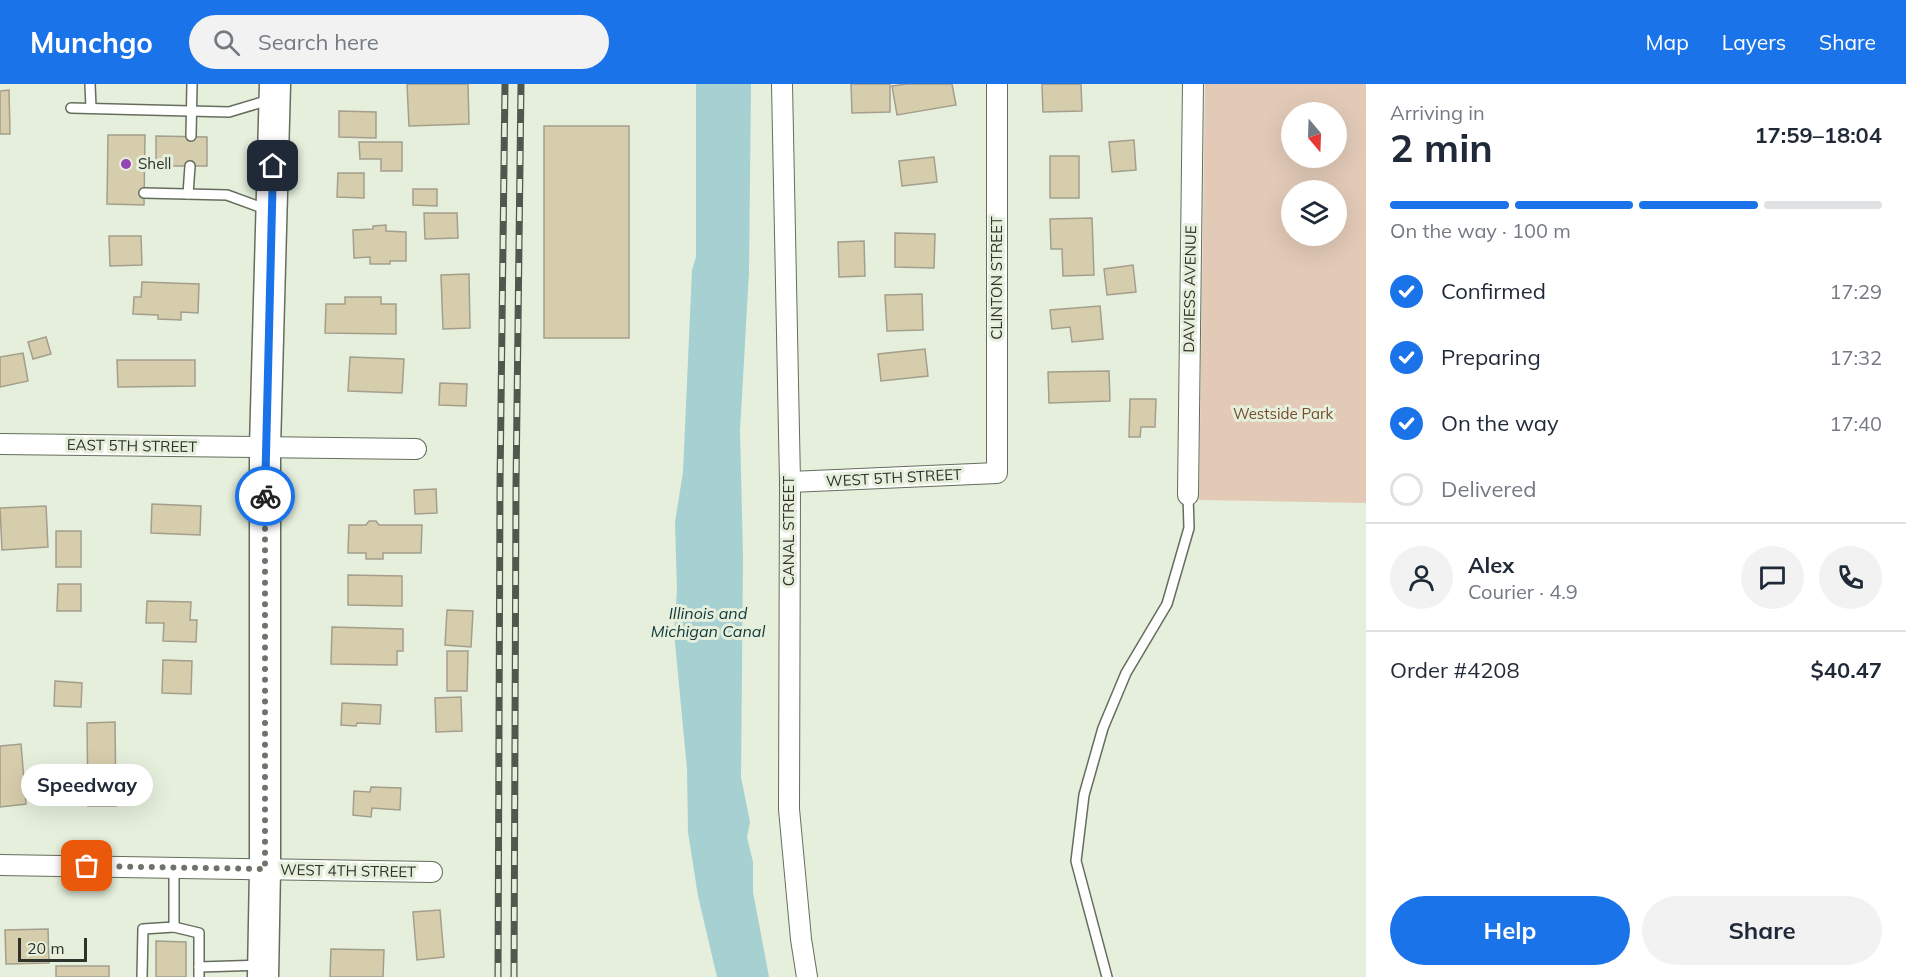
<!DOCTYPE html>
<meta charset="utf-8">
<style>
:root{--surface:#fff;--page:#f2f2f3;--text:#1f2937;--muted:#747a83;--line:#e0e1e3;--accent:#1a73e8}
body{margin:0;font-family:Mulish,sans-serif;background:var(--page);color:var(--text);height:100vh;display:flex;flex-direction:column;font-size:22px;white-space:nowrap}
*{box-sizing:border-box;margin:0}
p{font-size:20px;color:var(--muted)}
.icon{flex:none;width:33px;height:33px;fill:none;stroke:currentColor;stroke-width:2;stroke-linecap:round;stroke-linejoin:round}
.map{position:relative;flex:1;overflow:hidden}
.sheet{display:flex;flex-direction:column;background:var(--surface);width:540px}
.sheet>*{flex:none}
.needle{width:39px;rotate:161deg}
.tools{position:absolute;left:1281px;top:18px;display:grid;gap:12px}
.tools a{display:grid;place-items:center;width:66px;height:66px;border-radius:50%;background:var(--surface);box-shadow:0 6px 24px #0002;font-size:30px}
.scale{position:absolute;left:18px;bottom:15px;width:69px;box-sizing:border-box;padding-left:6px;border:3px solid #2e322b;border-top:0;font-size:16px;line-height:21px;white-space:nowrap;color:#2e322b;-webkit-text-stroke:4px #e5efdc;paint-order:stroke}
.pin{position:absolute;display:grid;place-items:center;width:51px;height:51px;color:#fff;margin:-26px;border-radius:12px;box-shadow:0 3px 9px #0006}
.courier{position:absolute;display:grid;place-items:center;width:60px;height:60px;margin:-30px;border:4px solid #1a73e8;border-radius:50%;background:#fff;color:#222;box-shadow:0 2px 8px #0007}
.bubble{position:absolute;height:42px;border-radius:21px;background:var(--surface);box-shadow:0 6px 24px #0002;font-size:20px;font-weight:700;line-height:42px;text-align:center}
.head em{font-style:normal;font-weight:700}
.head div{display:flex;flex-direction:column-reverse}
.head{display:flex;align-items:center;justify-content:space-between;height:102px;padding:0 24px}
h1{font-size:39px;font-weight:700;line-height:45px}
.bar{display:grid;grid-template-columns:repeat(4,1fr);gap:9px 6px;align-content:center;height:72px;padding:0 24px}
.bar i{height:8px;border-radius:4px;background:var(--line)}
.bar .selected{background:var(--accent)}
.bar p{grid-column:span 4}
.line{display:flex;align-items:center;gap:15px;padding:0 24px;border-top:2px solid var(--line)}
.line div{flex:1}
.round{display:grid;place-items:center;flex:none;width:63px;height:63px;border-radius:32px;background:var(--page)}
ol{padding:0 24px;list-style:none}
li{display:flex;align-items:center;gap:18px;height:66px}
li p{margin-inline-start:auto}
li .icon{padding:6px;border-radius:50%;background:var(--accent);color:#fff;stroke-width:4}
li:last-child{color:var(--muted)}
li i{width:33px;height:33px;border:3px solid var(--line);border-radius:50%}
.button{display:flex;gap:12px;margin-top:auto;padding:12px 24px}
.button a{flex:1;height:69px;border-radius:36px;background:var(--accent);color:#fff;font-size:24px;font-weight:700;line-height:69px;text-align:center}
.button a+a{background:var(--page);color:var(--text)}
header{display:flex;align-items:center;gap:36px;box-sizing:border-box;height:84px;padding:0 30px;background:var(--accent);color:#fff}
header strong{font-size:28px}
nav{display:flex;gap:33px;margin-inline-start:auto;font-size:21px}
.search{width:420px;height:54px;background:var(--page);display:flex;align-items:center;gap:15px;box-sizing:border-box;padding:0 21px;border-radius:33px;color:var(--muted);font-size:22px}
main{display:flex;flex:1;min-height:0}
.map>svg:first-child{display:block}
</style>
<header>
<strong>Munchgo</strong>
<div class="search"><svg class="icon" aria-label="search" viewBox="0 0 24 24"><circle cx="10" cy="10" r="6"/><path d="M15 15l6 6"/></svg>Search here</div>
<nav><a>Map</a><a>Layers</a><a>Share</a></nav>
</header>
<main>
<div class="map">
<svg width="1366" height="893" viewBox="0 0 1366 893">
<rect width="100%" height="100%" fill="#e5efdc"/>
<!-- green -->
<path fill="#e2cab7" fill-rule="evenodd" d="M1205 0H1366V419L1199 416ZM1292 28H1336V74H1292ZM1292 106H1336V152H1292Z"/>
<!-- water -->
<polygon fill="#a6d0d2" points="696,0 751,0 749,188 740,347 743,472 741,693 750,738 747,753 753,778 753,808 769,893 717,893 698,812 688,748 687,685 674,548 677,507 675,438 683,388 692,186 696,173"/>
<!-- building -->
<g fill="#d5cdac" stroke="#a49f8c" stroke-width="1.5">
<polygon points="407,0 468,0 469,40 409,42"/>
<polygon points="851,0 890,0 890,28 852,29"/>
<polygon points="907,0 952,0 956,21 897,31 892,2"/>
<polygon points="1042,0 1081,0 1082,27 1043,28"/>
<polygon points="9,6 10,50 0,50 0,7"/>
<polygon points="339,27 376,28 376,54 339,53"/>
<rect x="544" y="42" width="85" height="212"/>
<polygon points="108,51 145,51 144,121 107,120"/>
<polygon points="156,52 207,53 207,82 156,82"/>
<polygon points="1134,56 1136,86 1112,88 1109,58"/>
<polygon points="359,58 402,58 402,87 381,87 381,75 360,75"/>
<rect x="1050" y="72" width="29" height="42"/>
<polygon points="934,73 937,98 902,102 899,77"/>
<polygon points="338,89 364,89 364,114 337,113"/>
<polygon points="413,105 437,105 437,122 413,121"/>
<polygon points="424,129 457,129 458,154 425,155"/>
<polygon points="1092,134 1094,191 1063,192 1062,165 1051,165 1050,135"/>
<polygon points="386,141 386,147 406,148 406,177 390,177 390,180 370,180 370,173 354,174 353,146 373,145 373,142"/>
<polygon points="895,149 935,150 934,184 895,183"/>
<polygon points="109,152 141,152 142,181 110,182"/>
<polygon points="864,157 865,192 839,193 838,158"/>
<polygon points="1133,181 1136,208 1107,211 1104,185"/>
<polygon points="469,190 470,244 443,245 441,191"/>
<polygon points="142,198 199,200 198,229 181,228 181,236 158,235 158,231 133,230 134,213 141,213"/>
<polygon points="922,210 923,246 887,247 885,211"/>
<polygon points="345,213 381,213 381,220 396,220 396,250 325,249 326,220 345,220"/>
<polygon points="1100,222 1103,255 1072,258 1070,243 1052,245 1050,226"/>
<polygon points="46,253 51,270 33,275 28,258"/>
<polygon points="925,265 928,292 881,297 878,270"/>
<polygon points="23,269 28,297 0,303 0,273"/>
<polygon points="350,273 404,275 402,309 348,307"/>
<polygon points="117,276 195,276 195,302 118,303"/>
<polygon points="1109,287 1110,317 1049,319 1048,288"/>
<polygon points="440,299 467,300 466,322 439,321"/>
<polygon points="1130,315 1156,315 1155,343 1141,343 1140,353 1129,353"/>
<polygon points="436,405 437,429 415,430 414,406"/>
<polygon points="152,420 201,422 200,451 151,449"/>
<polygon points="46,422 48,463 2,466 0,424"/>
<polygon points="369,437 376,437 379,441 422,441 421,469 383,469 383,475 366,475 366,469 348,469 349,441 366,441"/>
<rect x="56" y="447" width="25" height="36"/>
<polygon points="348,491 402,492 402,522 348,521"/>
<polygon points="58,500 81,500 81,527 57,527"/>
<polygon points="147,517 191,518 190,536 197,536 196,558 163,557 164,539 146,539"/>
<polygon points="447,526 473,527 471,563 445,561"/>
<polygon points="332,543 403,545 403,567 397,567 397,581 331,580"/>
<polygon points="447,567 468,567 467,607 447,607"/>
<polygon points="163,576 192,577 191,610 162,609"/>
<polygon points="55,597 82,599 81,623 54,622"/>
<polygon points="461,613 462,647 436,648 435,614"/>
<polygon points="342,619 381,621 380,640 357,639 356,642 341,641"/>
<polygon points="115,638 116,722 88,722 87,639"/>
<polygon points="21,660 26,720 0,723 0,662"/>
<polygon points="371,703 401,704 400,726 372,724 371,733 353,731 354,707 370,708"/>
<polygon points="440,826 444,873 417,876 413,828"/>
<polygon points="48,845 49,879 6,880 5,846"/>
<polygon points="156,857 186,858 186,893 156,893"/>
<polygon points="331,865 384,866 383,893 330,893"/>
<rect x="56" y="882" width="53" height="11"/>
</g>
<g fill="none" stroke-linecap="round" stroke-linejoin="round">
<defs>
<g id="lane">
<polyline points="90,0 91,24"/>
<polyline points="71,24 229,28 269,16"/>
<polyline points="191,52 192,0"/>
<polyline points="144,109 227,111 268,126"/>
<polyline points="188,110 190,82"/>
<polyline points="174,843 199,849 199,893"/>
<polyline points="199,883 260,881"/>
<polyline points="142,893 143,845 174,843 174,784"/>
<polyline points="1107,893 1076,777 1084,711 1103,644 1126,589 1167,520 1189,444 1188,411"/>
</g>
<g id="street">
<polyline points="782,0 790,398 789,725 801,855 807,893"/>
<polyline points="0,360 416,365"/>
<polyline points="790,398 997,389 997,0"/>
<polyline points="1188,411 1193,0"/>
<polyline points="0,781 432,788"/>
</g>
<polyline id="primary" points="263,893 265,785 265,363 275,0"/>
</defs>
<!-- lane casing -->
<use href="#lane" stroke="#656e5d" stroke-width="12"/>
<!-- street casing -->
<use href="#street" stroke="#656e5d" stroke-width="22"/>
<!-- primary casing -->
<use href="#primary" stroke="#656e5d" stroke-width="33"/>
<!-- lane -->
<use href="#lane" stroke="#fff" stroke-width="9"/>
<!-- street -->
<use href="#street" stroke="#fff" stroke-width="20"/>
<!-- primary -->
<use href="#primary" stroke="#fff" stroke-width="30"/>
<defs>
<g id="rail">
<polyline points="498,893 500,401 505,0"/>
<polyline points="514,893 516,402 521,0"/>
</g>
</defs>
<!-- rail casing -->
<use href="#rail" stroke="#52574e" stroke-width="7"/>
<!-- rail -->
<use href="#rail" stroke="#e5efdc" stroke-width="4.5" stroke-dasharray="14" stroke-linecap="butt"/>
</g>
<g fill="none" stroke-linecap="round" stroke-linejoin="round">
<!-- done -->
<polyline stroke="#6e7469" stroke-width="6" stroke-dasharray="0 10.8" points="87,782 265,785 265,412"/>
<!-- route -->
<polyline stroke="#1a73e8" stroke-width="8" points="265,412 273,82"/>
</g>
<!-- markers -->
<circle fill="#9644b4" stroke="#e5efdc" stroke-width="2" cx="126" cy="80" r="6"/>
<g text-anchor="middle" stroke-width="6" stroke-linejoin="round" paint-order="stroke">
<!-- poi labels -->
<g font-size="15" fill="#2e322b" stroke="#e5efdc" text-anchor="start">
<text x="138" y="85">Shell</text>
</g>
<!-- street labels -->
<g font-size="15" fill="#2e322b" stroke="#e5efdc">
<text transform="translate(997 194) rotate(-90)" y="5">CLINTON STREET</text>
<text transform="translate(1190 205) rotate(-89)" y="5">DAVIESS AVENUE</text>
<text transform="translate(132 362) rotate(1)" y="5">EAST 5TH STREET</text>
<text transform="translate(894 394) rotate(-3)" y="5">WEST 5TH STREET</text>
<text transform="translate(789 447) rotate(-90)" y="5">CANAL STREET</text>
<text transform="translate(348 787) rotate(1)" y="5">WEST 4TH STREET</text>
</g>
<!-- park labels -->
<g font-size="15" fill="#764d2a" stroke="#e5efdc">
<text x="1283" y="335">Westside Park</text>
</g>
<!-- water labels -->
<g font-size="16" font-style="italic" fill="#0f383a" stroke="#e5efdc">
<text x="708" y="535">Illinois and<tspan x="708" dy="18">Michigan Canal</tspan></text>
</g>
</g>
</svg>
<div class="tools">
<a><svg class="needle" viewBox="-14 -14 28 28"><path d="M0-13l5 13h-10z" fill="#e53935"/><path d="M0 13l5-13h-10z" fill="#747a83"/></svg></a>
<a><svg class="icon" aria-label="layers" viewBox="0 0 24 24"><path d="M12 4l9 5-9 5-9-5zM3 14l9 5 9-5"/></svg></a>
</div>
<div class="scale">20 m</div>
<div class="pin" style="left:87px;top:782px;background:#ea580c"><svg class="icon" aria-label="bag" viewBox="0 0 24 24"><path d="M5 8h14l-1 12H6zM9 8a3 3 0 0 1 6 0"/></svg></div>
<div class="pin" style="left:273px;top:82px;background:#1f2937"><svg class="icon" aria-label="home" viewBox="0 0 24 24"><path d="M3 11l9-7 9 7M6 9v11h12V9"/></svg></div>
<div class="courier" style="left:265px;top:412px"><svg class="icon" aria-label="bike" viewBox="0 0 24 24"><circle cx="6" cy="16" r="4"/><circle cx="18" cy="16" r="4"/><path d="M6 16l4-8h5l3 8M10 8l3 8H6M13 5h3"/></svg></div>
<div class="bubble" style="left:21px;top:680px;width:132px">Speedway</div>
</div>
<section class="sheet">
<div class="head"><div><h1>2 min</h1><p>Arriving in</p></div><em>17:59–18:04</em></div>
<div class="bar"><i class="selected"></i><i class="selected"></i><i class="selected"></i><i></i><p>On the way · 100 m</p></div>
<ol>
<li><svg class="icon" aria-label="check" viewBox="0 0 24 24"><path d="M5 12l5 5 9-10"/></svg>Confirmed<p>17:29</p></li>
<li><svg class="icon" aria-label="check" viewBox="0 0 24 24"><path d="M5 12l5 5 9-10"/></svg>Preparing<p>17:32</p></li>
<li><svg class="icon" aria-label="check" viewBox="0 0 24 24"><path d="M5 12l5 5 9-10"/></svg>On the way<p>17:40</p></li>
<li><i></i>Delivered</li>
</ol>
<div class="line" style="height:108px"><a class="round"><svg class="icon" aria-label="person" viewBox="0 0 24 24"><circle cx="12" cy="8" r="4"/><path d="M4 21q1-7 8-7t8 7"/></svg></a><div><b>Alex</b><p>Courier · 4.9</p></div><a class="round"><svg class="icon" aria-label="chat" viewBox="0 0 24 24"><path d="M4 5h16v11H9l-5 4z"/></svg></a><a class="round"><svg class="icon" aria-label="phone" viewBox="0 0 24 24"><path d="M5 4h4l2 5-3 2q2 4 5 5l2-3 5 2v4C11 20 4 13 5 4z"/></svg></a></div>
<div class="line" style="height:78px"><div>Order #4208</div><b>$40.47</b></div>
<div class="button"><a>Help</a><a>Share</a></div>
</section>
</main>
